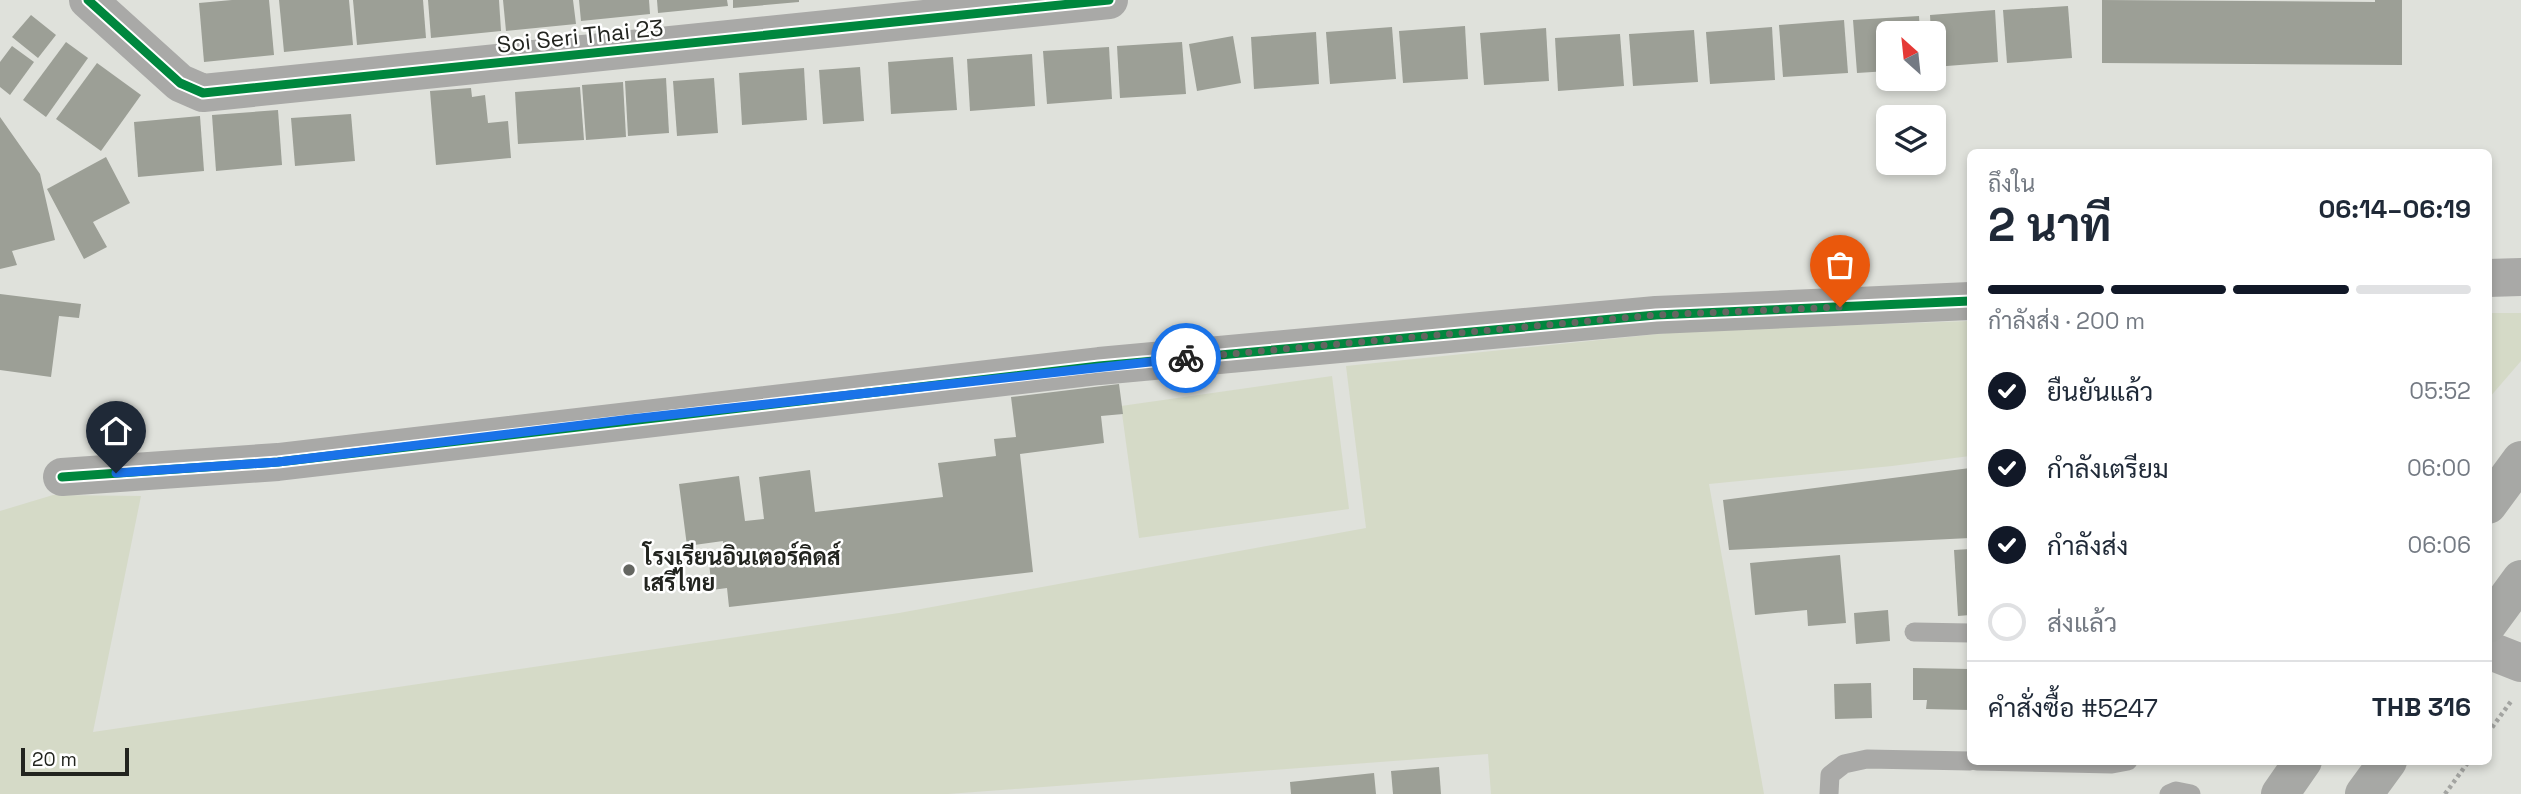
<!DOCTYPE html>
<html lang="th">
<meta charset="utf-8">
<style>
:root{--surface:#fff;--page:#f2f2f3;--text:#1f2937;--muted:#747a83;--line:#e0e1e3;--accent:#111827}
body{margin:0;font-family:"Space Grotesk",Sarabun,sans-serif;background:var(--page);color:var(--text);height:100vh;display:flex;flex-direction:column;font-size:26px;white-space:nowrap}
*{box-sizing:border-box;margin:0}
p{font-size:23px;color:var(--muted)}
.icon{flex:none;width:38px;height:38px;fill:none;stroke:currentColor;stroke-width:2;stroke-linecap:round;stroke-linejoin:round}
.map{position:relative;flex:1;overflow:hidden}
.sheet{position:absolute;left:1967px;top:149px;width:525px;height:616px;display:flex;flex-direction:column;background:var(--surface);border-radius:10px;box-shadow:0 4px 10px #0003}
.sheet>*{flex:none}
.needle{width:46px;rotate:333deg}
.fabs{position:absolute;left:1876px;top:21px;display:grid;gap:14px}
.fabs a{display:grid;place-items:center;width:70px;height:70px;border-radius:10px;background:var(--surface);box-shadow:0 4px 10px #0003;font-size:35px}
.scale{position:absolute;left:21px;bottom:18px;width:108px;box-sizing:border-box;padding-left:7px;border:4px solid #22241f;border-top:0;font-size:19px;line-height:24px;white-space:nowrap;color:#22241f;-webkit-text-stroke:5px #fff;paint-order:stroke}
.pin{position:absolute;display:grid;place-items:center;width:60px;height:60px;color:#fff;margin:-72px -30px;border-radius:50% 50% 50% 0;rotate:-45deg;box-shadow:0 0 7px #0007}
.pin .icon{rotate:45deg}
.courier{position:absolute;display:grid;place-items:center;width:70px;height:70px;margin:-35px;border:5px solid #1a73e8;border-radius:50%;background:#fff;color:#222;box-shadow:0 2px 9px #0007}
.summary em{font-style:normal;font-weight:700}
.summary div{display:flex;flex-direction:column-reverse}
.summary{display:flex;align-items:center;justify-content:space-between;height:119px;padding:0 21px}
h1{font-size:46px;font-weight:700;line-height:52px}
.bar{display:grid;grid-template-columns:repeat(4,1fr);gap:10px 7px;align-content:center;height:84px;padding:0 21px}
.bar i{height:9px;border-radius:5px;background:var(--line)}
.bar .on{background:var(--accent)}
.bar p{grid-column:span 4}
.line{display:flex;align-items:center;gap:18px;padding:0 21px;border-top:2px solid var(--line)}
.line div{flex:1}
ol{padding:0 21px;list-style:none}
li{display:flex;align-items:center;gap:21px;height:77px}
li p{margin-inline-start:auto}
li .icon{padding:7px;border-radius:50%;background:var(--accent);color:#fff;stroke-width:4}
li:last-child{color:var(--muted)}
li i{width:38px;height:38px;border:4px solid var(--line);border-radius:50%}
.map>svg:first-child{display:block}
</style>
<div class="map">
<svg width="2521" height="794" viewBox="0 0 2521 794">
<rect width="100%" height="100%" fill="#dfe1db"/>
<!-- green -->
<g fill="#d5dac7">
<polygon points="2488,313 2521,313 2521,361 2489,398"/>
<polygon points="1970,321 1970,456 1892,466 1709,484 1764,794 1491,794 1488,754 948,794 0,794 0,511 53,495 141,496 93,732 899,613 1366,528 1346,366 1687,331"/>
<polygon points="1332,376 1349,509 1139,538 1121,406"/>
</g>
<!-- building -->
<g fill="#9c9f96">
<polygon points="232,0 269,0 274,55 204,62 199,3"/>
<polygon points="279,0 349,0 353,45 284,52"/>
<polygon points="353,0 423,0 426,38 357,45"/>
<polygon points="428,0 499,0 501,31 431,38"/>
<polygon points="503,0 573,0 576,24 506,31"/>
<polygon points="579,0 649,0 650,14 581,21"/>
<polygon points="657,0 727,0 728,6 658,13"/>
<polygon points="733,0 799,0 799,2 733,8"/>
<polygon points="2102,0 2375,2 2375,0 2402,0 2402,65 2102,63"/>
<polygon points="2068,6 2072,58 2007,63 2003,10"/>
<polygon points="1995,10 1998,62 1934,67 1934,33 1931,33 1930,15"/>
<polygon points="31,15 56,35 38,58 12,37"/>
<polygon points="1919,16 1920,33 1888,33 1888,71 1857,73 1853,20"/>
<polygon points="1844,20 1848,73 1783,77 1779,25"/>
<polygon points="1465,26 1468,79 1403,83 1399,31"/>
<polygon points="1392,27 1396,79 1330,84 1326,32"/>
<polygon points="1772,27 1775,80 1710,84 1706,32"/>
<polygon points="1546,28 1549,81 1484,85 1480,33"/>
<polygon points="1694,30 1698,82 1633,86 1629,34"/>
<polygon points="1316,32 1319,84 1254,89 1251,37"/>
<polygon points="1620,34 1624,86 1558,91 1555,38"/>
<polygon points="1233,36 1241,83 1197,91 1189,44"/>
<polygon points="66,42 88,58 46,117 23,100"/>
<polygon points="1182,42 1186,94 1120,98 1117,46"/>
<polygon points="12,46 34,62 10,95 0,87 0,62"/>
<polygon points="1109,47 1112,99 1047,104 1043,51"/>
<polygon points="1032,54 1035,106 970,111 967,59"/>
<polygon points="953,57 957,110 891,114 888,62"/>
<polygon points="97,63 141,95 101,151 56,119"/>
<polygon points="860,67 864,121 823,124 819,70"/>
<polygon points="804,68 807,120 742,125 739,73"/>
<polygon points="666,78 669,133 628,136 625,81"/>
<polygon points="714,78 718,133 677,136 673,81"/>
<polygon points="623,82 626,137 586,140 582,85"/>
<polygon points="580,87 584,140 518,144 515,92"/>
<polygon points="471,88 472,97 485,95 488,123 508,121 511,158 436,165 430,91"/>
<polygon points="278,110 282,165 216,171 212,115"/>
<polygon points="351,114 355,161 295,166 291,118"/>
<polygon points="200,116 204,171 138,177 134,122"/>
<polygon points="0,117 40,174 55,240 12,251 17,265 0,269"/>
<polygon points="106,157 130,203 93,222 107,247 84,259 47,189"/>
<polygon points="0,294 81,304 79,318 59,316 51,377 0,370"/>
<polygon points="1119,384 1123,414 1101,416 1104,443 1020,454 1033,572 729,607 727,588 712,590 708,554 724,552 723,541 687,546 679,484 739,476 745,521 764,519 759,477 810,470 815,512 943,497 938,463 996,456 994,439 1016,437 1011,397"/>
<polygon points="1970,468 1970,538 1729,550 1723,500"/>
<polygon points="1970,549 1970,615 1958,616 1954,550"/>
<polygon points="1840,555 1846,623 1808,626 1807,610 1755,615 1750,563"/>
<polygon points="1888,610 1890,641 1856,644 1854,613"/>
<polygon points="1913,668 1970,669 1970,710 1926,709 1927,700 1913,700"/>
<polygon points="1871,683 1872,718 1835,719 1834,684"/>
<polygon points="1439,767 1441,794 1393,794 1391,771"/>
<polygon points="1374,773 1376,794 1291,794 1290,782"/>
</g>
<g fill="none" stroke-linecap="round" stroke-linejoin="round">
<!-- path -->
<g stroke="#a3a4a1" stroke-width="4.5" stroke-dasharray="3.5 3.5" stroke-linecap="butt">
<polyline points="2488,733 2512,700"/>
<polyline points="2445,794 2469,761"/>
</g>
<!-- lane -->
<g stroke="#a9a9a7" stroke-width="19">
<polyline points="1914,632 1970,633"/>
<polyline points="1977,761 2112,764 2128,761"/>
<polyline points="1829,794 1830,775 1844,764 1867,759 1970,761"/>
<polyline points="2169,794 2176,791 2191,794"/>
</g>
<!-- street -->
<g stroke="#a9a9a7" stroke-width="38">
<polyline points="88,0 180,83 203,93 1109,0"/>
<polyline points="2488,278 2521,277"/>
<polyline points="62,477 278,462 1099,366 1656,315 1970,301"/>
<polyline points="2488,650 2521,663"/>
</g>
<!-- secondary -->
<g stroke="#a7a8a5" stroke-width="38">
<polyline points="2488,505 2521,460"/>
<polyline points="2488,624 2521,579"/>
<polyline points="2280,794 2303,761"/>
<polyline points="2364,794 2388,761"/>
</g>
<defs>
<g id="cycleway">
<polyline points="88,0 180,83 203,93 1109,0"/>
<polyline points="62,477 278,462 1099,366 1656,315 1970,301"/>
</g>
</defs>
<!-- cycleway casing -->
<use href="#cycleway" stroke="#fff" stroke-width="13"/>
<!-- cycleway -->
<use href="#cycleway" stroke="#00873e" stroke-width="9"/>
</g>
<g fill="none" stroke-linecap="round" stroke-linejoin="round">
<!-- done -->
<polyline stroke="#646661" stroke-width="7" stroke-dasharray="0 12.6" points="1186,358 1656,315 1840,307"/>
<!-- route -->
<polyline stroke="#1a73e8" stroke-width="9" points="116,473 278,462 631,419 1186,358"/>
</g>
<!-- markers -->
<circle fill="#646661" stroke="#fff" stroke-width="2.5" cx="629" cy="570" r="7"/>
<g text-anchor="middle" stroke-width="5" stroke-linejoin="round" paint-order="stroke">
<!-- street labels -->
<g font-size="23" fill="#22241f" stroke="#fff">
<text transform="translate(580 36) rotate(-6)" y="8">Soi Seri Thai 23</text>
</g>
<!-- poi labels -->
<g font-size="23" font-weight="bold" fill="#22241f" stroke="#fff" text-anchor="start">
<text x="643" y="565">โรงเรียนอินเตอร์คิดส์<tspan x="643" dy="26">เสรีไทย</tspan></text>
</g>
</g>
</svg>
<div class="fabs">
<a><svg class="needle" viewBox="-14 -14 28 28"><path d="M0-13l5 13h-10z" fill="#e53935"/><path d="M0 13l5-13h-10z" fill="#747a83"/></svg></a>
<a><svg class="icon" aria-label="layers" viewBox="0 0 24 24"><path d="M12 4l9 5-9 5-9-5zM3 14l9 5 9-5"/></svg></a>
</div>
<div class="scale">20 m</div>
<div class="pin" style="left:1840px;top:307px;background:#ea580c"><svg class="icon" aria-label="bag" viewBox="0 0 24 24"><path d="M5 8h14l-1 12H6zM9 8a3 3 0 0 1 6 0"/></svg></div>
<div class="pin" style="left:116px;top:473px;background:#1f2937"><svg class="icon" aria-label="home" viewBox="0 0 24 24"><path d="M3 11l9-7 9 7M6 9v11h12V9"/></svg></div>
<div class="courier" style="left:1186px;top:358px"><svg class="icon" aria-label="bike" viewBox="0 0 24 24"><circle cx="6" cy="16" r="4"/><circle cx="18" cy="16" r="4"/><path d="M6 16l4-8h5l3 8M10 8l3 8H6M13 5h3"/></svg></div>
<section class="sheet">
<div class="summary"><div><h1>2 นาที</h1><p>ถึงใน</p></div><em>06:14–06:19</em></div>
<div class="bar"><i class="on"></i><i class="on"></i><i class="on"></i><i></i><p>กำลังส่ง · 200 m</p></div>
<ol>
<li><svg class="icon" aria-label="check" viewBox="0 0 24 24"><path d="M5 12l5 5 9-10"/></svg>ยืนยันแล้ว<p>05:52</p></li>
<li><svg class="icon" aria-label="check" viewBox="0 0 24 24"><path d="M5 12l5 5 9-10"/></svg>กำลังเตรียม<p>06:00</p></li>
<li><svg class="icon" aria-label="check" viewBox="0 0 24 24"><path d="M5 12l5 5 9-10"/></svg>กำลังส่ง<p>06:06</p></li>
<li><i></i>ส่งแล้ว</li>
</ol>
<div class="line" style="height:91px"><div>คำสั่งซื้อ #5247</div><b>THB 316</b></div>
</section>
</div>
